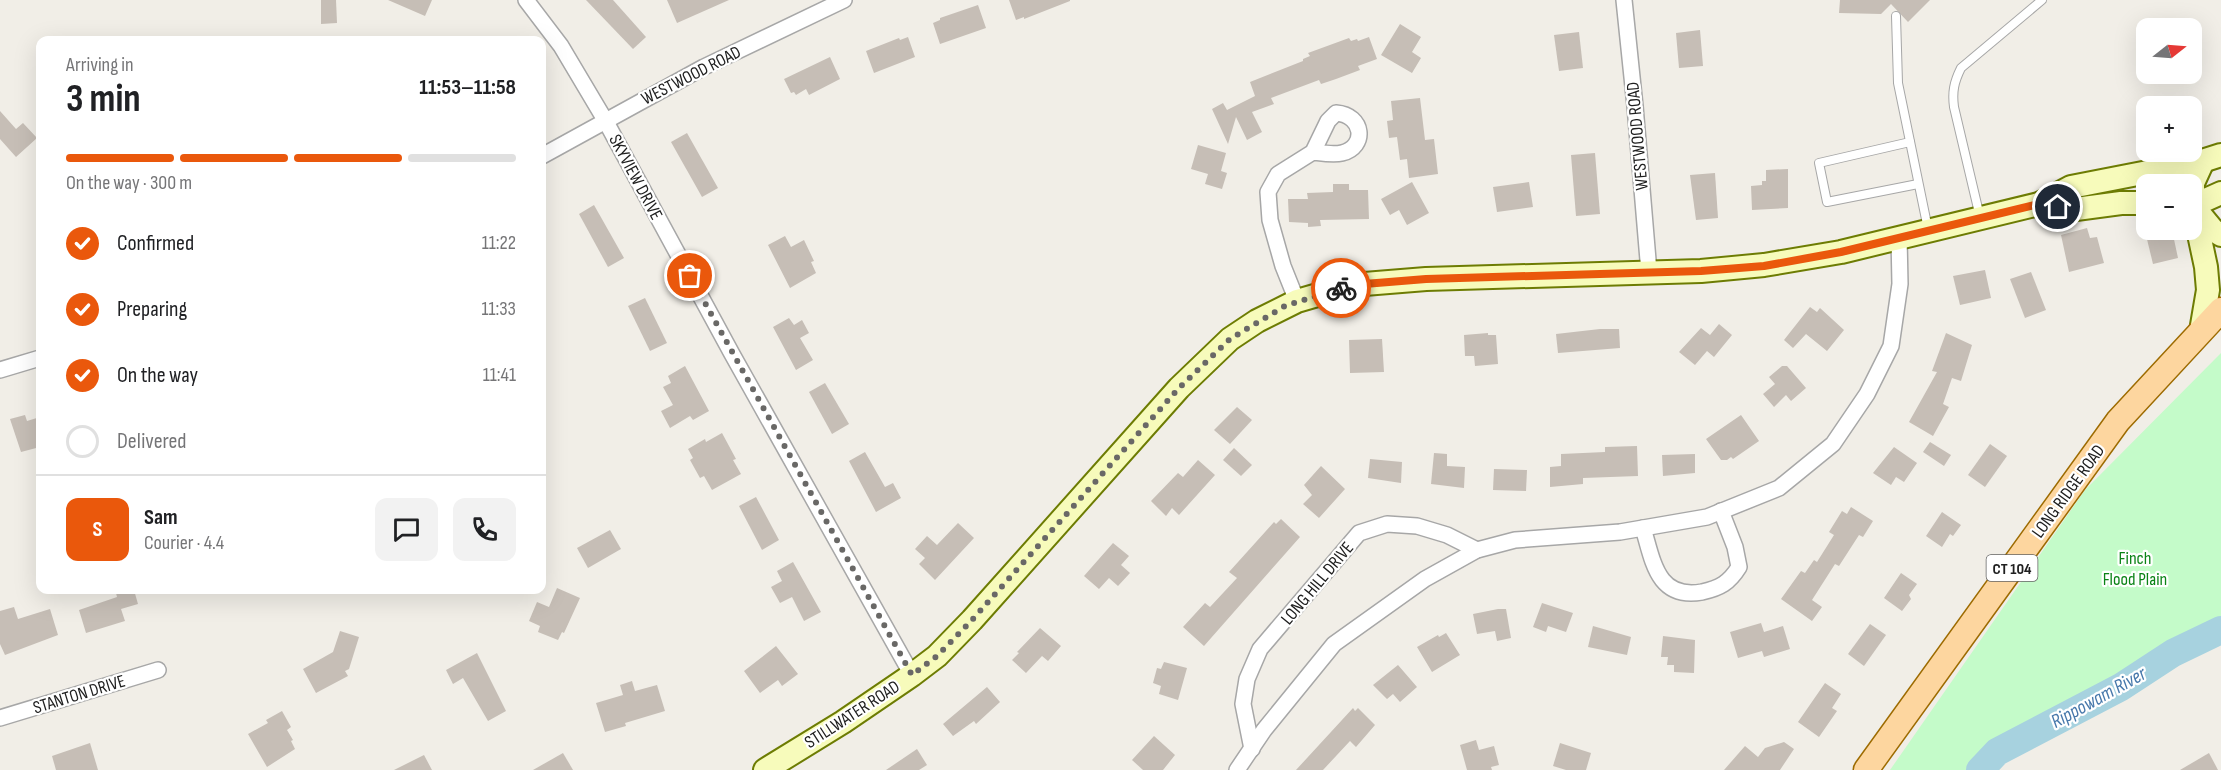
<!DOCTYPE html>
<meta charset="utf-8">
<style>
:root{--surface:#fff;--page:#f2f2f2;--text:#202124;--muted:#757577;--line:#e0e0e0;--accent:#ea580c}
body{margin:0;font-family:"Sofia Sans Condensed",sans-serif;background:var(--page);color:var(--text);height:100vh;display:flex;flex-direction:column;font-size:22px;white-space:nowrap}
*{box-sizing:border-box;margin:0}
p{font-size:20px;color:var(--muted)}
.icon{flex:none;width:33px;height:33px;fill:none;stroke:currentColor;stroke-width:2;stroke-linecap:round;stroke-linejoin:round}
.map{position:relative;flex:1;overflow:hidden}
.details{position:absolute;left:36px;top:36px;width:510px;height:558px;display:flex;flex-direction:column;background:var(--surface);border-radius:12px;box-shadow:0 6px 24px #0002}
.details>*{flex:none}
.needle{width:39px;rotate:73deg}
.buttons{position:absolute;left:2136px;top:18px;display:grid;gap:12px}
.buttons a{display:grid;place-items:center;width:66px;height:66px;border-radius:12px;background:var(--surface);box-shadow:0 6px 24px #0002;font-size:30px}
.pin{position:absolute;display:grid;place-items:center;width:51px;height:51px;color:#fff;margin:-26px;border:3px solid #fff;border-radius:50%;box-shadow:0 2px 6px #0007}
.courier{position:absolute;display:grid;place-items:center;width:60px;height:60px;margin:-30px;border:4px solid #ea580c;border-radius:50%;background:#fff;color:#222;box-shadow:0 2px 8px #0007}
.summary em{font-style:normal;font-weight:700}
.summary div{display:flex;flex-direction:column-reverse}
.summary{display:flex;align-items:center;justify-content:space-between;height:102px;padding:0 30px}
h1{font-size:39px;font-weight:700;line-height:45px}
.bar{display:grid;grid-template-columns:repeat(4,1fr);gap:9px 6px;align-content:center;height:72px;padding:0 30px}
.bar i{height:8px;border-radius:4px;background:var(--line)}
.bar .active{background:var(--accent)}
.bar p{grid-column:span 4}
.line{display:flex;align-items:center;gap:15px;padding:0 30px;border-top:2px solid var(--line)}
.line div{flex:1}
.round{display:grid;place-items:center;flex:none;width:63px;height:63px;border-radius:12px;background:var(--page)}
ol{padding:0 30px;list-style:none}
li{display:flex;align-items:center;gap:18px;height:66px}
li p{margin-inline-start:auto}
li .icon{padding:6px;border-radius:50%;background:var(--accent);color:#fff;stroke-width:4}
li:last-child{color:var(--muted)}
li i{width:33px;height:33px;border:3px solid var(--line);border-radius:50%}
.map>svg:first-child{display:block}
</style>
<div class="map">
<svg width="2221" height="770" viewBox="0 0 2221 770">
<rect width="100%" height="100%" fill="#f1eee7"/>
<!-- park -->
<path fill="#c4fbc9" d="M2221 353V620C2187 638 2153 656 2119 674 2070 700 2011 723 1980 770H1890L2085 490Z"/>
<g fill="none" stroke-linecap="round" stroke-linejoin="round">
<!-- river -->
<polyline stroke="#a7d2df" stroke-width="28" points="1980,770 1997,752 2121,687 2173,653 2221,630"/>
</g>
<!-- building -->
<g fill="#c6beb6">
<polygon points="321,0 336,0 337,23 321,24"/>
<polygon points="388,0 432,0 425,16"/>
<polygon points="586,0 613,0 646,37 633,49"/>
<polygon points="667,0 729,0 677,23"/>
<polygon points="1009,0 1070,0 1070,1 1024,19 1024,17 1016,20"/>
<polygon points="1840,0 1930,0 1908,22 1891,4 1881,14 1839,13"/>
<polygon points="978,5 986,28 940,44 933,23 940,20 940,18"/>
<polygon points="1400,24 1421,37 1412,52 1421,58 1412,73 1381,55"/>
<polygon points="1700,30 1703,66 1679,68 1676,33"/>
<polygon points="1579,32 1583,68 1559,71 1554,35"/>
<polygon points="908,37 915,57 874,73 866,51 899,38 900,40"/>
<polygon points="1369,37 1377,59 1358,66 1360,70 1336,79 1321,84 1319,80 1271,98 1274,104 1252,112 1262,132 1247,140 1236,117 1228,144 1212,109 1223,103 1227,110 1255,96 1250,82 1303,61 1303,59 1310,56 1308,53 1349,38 1351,41 1357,39 1358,41"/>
<polygon points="830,57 840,79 809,95 806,89 796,95 794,92 791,93 784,79"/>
<polygon points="1420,98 1425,140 1434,139 1438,174 1409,178 1407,159 1400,160 1397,137 1389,138 1387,121 1393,120 1391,101"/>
<polygon points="0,111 16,129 23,123 37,138 16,157 0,139"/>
<polygon points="687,133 718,188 702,197 671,142"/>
<polygon points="1198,145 1226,153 1221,171 1227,173 1222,189 1205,184 1208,174 1191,169"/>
<polygon points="1595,153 1600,214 1576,216 1571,155"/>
<polygon points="1788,169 1788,208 1752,210 1751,186 1762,185 1762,181 1766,181 1766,170"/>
<polygon points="1715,173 1718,218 1696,220 1690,175"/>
<polygon points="1412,182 1429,213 1407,225 1399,210 1390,215 1381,199"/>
<polygon points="1529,182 1533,207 1497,212 1493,187"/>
<polygon points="1333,184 1349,184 1349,190 1368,190 1369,219 1320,220 1321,226 1308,227 1308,223 1289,222 1288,199 1308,199 1307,193 1333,192"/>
<polygon points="594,205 624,258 608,267 579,214"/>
<polygon points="2087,228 2090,238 2097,237 2104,263 2069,272 2061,235"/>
<polygon points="2152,230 2172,230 2178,258 2153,264 2145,231"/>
<polygon points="785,236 791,247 804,240 814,261 811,262 816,273 790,288 768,245"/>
<polygon points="1985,270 1991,298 1960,305 1953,276"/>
<polygon points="2031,272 2046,310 2025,318 2010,279"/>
<polygon points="645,298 667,343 650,351 628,306"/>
<polygon points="1810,307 1817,312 1820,308 1844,330 1827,351 1806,334 1793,348 1784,340"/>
<polygon points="789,318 794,325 802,320 809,333 800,338 813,360 796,370 773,327"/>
<polygon points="1719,324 1732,335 1714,357 1707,351 1695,365 1679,352 1701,328 1710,335"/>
<polygon points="1600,329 1619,329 1620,348 1558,353 1556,334"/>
<polygon points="1488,333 1488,335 1496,335 1498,364 1475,366 1474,356 1465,356 1464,335"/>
<polygon points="1946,333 1972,345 1961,381 1952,378 1943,404 1949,407 1933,436 1909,422 1937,372 1932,371"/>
<polygon points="1382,339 1384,372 1350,373 1349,340"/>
<polygon points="685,366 709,411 693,420 690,416 670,428 661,411 673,405 663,387 671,383 668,376"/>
<polygon points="1782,366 1787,366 1806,388 1791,401 1786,395 1774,407 1763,394 1775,384 1769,377"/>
<polygon points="825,383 849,424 832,434 809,392"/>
<polygon points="1237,407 1252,420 1230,444 1214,430"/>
<polygon points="25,415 27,421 40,417 40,447 21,452 10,419"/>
<polygon points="1741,415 1759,441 1733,459 1731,457 1727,460 1721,460 1706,439"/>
<polygon points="722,433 736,459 733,460 741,474 712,490 704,476 700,478 690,460 693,458 688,449 705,439 706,442"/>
<polygon points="1930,442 1951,455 1944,466 1923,452"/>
<polygon points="1990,444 2007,456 1985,487 1968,475"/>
<polygon points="1637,446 1638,476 1583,478 1583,484 1550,487 1550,467 1561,466 1561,454 1605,452 1605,447"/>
<polygon points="1894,447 1917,463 1904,482 1896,477 1891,485 1873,473"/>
<polygon points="1234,448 1252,465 1241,476 1223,460"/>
<polygon points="865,452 885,487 893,483 901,498 876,512 849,461"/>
<polygon points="1434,453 1447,454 1447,466 1465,467 1464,488 1431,484"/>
<polygon points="1695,454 1695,473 1663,476 1662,455"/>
<polygon points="1370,459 1402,462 1401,483 1368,478"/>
<polygon points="1198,460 1215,475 1179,515 1172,508 1166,516 1151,501 1178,473 1183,477"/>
<polygon points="1321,466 1345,489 1319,518 1303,504 1312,495 1304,485"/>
<polygon points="1494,469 1527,470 1526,491 1493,490"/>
<polygon points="756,497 779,540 762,550 739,506"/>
<polygon points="1851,507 1873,521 1863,537 1859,535 1839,566 1835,564 1812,600 1822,607 1812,621 1781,599 1801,571 1805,573 1814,560 1817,562 1834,535 1829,532 1842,511 1847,514"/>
<polygon points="1942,512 1961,525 1953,536 1950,534 1942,547 1926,536"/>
<polygon points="1281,519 1300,537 1204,646 1183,627 1205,603 1210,607 1237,578 1229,572 1274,522 1276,524"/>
<polygon points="958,523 974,538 935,580 919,564 925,558 915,549 927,536 937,545"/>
<polygon points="610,530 621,549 588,568 577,548"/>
<polygon points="1113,543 1129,556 1121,565 1130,573 1118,586 1109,578 1099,589 1084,576"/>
<polygon points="793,562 821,612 804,621 792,597 780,603 771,587 782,581 777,571"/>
<polygon points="1901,573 1917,584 1909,595 1911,599 1902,611 1884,598"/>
<polygon points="557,588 580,598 564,633 562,632 558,640 538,632 540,626 529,621 537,602 549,607"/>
<polygon points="126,590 134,590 138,604 121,609 125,621 86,633 79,610 117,597 116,593"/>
<polygon points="1542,603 1573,613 1566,632 1548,626 1546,632 1533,627"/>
<polygon points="14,607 18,619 50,609 58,635 5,655 0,644 0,611"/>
<polygon points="1498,609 1506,609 1511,638 1497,641 1495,631 1477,634 1473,614"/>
<polygon points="1761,623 1764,632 1783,626 1790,649 1764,657 1762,651 1738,658 1730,632"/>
<polygon points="1870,624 1886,635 1864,666 1848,654"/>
<polygon points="1593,626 1631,637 1627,655 1588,647"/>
<polygon points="1040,628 1061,646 1048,661 1042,656 1026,673 1012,660 1019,653 1017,652"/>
<polygon points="340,631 359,637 349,669 345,671 348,676 316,693 303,669 333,652"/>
<polygon points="1446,633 1460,655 1432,672 1417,647 1438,635 1439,637"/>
<polygon points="1663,636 1695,640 1694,673 1674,672 1674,665 1667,665 1668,657 1661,657"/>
<polygon points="776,646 798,674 782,686 778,680 760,693 744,671"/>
<polygon points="477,653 506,711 488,721 463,678 453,684 446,670"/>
<polygon points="1164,662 1187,668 1178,700 1159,694 1161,686 1153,683 1157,668 1161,669"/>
<polygon points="1398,665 1417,687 1400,702 1393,694 1387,699 1373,685"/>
<polygon points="632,681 635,691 657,685 665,711 625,723 626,726 605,732 596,703 623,695 620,685"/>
<polygon points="1825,683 1841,694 1832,708 1837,711 1819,737 1798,722"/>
<polygon points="987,687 1000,702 976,724 974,721 953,736 943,724"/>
<polygon points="1353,708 1355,711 1358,708 1375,725 1356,747 1350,741 1323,770 1296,770"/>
<polygon points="282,711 291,727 287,730 293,740 291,741 295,749 267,767 248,734 268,723 266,720"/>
<polygon points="1154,736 1175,755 1163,770 1143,770 1132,760"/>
<polygon points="1476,740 1479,750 1494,746 1499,765 1491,767 1492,770 1467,770 1460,745"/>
<polygon points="1784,742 1794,749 1780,770 1724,770 1745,746 1758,757 1765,748"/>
<polygon points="90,743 98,770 56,770 52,756"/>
<polygon points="1560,743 1591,753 1586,770 1566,770 1553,766"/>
<polygon points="917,749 927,765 919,770 886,770"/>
<polygon points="563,753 573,770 533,770"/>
<polygon points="2209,753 2218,770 2180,770"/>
<polygon points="424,755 432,770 394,770"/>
</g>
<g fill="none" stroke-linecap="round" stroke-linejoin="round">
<defs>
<g id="service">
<polyline points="1896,16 1898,83 1928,229"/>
<polyline points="1910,142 1819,163 1827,202 1918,184"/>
<path d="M1980 217 1954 107C1952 92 1954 82 1961 68L2042 0"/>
</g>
<g id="minor">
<polyline points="526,0 561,46 605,120 732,354 912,675"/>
<polyline points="1624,0 1635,106 1649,272"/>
<polyline points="542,156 704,67 844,0"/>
<path d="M1297 301 1283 266 1270 220 1268 192 1278 174 1313 152 1328 121 1336 113C1364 115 1367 147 1342 153 1333 155 1322 153 1313 152"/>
<polyline points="0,370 40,358"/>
<path d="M1643 528C1653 561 1657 600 1702 592 1720 588 1729 583 1739 567L1735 547 1721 511"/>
<polyline points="0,718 158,670"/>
<polyline points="1252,749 1243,704 1247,679 1260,649 1359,533 1387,524 1417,526 1447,535 1477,550"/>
<polyline points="1237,770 1264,730 1334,644 1425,579 1477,550 1515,540 1620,532 1707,517 1779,488 1833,444 1867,394 1891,346 1900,284 1899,237"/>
</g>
<g id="secondary">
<polyline points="2039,204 2076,209 2121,203 2146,203"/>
<polyline points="2192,206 2221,193"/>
<polyline points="2194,207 2213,230 2221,235"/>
<polyline points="2201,331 2208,290 2206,267 2193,206 2193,183 2203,161"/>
<polyline points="765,770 843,722 912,675 937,656 972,620 1179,388 1230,339 1257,321 1297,301 1352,285 1426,279 1701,271 1764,265 1841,252 2039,204 2071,187 2199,162 2221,155"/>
</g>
<polyline id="primary" points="1866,770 2118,421 2221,310"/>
</defs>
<!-- service casing -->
<use href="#service" stroke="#a7a7a7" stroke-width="10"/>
<!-- minor casing -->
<use href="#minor" stroke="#a7a7a7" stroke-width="18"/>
<!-- secondary casing -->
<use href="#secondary" stroke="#6d7c03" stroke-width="26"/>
<!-- primary casing -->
<use href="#primary" stroke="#9d6b00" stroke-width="27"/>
<!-- service -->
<use href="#service" stroke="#fff" stroke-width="8"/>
<!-- minor -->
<use href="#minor" stroke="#fff" stroke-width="15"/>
<!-- secondary -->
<use href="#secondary" stroke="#f7fbbb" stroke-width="22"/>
<!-- primary -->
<use href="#primary" stroke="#fdd69f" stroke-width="24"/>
</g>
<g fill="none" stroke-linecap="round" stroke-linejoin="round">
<!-- done -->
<polyline stroke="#696866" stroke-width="6" stroke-dasharray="0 10.8" points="690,276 912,675 937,656 972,620 1179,388 1230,339 1285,306 1341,288"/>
<!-- route -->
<polyline stroke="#ea580c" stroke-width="8" points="1341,288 1352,285 1426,279 1701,271 1764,266 1841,252 2039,204 2058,207"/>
</g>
<g text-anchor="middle" stroke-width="4.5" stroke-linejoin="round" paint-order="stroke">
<!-- shield labels -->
<rect fill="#fff" stroke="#636363" stroke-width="1.5" x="1986.5" y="555" width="51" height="26" rx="4.5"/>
<g font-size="16" font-weight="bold" fill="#202020">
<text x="2012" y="574">CT 104</text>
</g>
<!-- street labels -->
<g font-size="18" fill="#202020" stroke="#fff">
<text transform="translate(691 75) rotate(-27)" y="6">WESTWOOD ROAD</text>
<text transform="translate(1637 136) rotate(-95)" y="6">WESTWOOD ROAD</text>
<text transform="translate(636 177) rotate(62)" y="6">SKYVIEW DRIVE</text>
<text transform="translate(2068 491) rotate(-54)" y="6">LONG RIDGE ROAD</text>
<text transform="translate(1317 583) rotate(-50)" y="6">LONG HILL DRIVE</text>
<text transform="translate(79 694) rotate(-17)" y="6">STANTON DRIVE</text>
<text transform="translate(852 714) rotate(-33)" y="6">STILLWATER ROAD</text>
</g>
<!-- park labels -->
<g font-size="18" fill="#0a8316" stroke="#fff">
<text x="2135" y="564">Finch<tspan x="2135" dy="21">Flood Plain</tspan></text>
</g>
<!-- water labels -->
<g font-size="20" font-style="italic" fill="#4778ab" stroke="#fff">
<text transform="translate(2098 697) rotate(-29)" y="7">Rippowam River</text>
</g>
</g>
</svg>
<div class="buttons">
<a><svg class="needle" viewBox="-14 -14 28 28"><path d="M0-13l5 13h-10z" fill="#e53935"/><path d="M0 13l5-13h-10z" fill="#757577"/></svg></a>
<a>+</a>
<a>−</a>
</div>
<div class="pin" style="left:690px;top:276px;background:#ea580c"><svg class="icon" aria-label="bag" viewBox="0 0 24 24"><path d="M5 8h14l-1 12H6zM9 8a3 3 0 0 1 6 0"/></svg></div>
<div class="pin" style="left:2058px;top:207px;background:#1f2937"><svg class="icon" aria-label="home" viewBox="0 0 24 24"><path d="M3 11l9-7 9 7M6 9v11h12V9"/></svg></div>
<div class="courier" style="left:1341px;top:288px"><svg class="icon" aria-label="bike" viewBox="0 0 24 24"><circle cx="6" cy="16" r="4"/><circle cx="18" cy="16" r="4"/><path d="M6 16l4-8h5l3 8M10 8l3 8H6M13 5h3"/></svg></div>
<section class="details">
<div class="summary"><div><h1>3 min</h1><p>Arriving in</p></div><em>11:53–11:58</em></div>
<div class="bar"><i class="active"></i><i class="active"></i><i class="active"></i><i></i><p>On the way · 300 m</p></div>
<ol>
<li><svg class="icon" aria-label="check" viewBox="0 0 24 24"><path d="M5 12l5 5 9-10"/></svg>Confirmed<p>11:22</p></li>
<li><svg class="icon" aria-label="check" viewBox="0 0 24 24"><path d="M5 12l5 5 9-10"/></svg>Preparing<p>11:33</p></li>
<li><svg class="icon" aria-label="check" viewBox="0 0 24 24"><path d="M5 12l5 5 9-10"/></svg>On the way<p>11:41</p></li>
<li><i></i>Delivered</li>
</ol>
<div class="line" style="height:108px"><b class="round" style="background:var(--accent);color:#fff">S</b><div><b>Sam</b><p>Courier · 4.4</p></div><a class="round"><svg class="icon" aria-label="chat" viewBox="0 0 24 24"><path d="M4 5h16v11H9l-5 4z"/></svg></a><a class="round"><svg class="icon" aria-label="phone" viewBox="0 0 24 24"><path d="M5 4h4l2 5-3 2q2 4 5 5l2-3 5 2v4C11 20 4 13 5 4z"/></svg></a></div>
</section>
</div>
